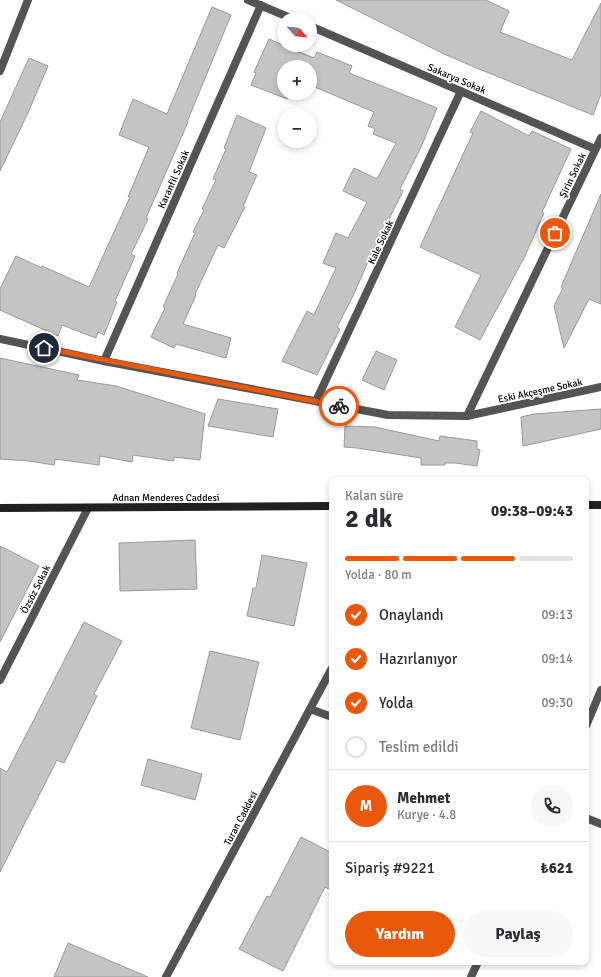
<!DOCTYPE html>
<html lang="tr">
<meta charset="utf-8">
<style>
:root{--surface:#fff;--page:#f7f7f7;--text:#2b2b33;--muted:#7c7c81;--line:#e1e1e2;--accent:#ea580c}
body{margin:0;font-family:Signika,sans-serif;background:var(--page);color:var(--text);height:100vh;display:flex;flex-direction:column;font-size:15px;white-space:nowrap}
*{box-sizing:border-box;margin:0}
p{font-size:13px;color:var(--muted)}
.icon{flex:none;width:22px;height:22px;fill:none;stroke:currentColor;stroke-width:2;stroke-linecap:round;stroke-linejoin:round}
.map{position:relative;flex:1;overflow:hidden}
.sheet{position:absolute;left:329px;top:477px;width:260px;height:488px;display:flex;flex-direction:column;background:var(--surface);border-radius:8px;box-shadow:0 2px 6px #0003}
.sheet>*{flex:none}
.needle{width:26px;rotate:117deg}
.controls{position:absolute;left:277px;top:12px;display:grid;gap:8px}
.controls a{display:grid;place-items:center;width:40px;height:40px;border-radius:50%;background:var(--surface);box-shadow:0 2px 6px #0003;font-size:20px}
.pin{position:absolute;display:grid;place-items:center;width:34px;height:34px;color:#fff;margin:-17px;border:2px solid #fff;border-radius:50%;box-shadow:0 1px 4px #0007}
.courier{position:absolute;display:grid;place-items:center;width:40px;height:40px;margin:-20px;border:3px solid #ea580c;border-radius:50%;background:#fff;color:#222;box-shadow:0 1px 5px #0007}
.head em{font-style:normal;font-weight:700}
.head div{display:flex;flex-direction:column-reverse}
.head{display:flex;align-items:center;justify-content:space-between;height:68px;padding:0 16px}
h1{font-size:26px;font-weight:700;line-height:30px}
.bar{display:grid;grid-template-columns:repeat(4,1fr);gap:6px 4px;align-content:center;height:48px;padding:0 16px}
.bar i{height:5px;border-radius:3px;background:var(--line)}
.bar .on{background:var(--accent)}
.bar p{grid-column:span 4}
.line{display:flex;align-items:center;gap:10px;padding:0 16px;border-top:1px solid var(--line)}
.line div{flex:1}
.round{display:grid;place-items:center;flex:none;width:42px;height:42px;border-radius:21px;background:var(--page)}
ol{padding:0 16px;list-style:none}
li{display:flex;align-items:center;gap:12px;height:44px}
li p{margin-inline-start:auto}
li .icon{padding:4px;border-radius:50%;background:var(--accent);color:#fff;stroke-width:4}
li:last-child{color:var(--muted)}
li i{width:22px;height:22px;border:2px solid var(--line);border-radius:50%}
.button{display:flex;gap:8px;margin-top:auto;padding:8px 16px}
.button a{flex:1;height:46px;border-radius:24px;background:var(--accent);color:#fff;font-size:16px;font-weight:700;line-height:46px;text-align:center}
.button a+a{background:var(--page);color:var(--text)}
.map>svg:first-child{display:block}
</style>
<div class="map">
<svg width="601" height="977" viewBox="0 0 601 977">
<rect width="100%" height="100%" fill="#fff"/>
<!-- building -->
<g fill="#c4c4c4" stroke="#989898">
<polygon points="336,0 486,0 509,11 500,32 572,60 601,3 601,94 593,115 479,69 444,54"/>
<polygon points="212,7 231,15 187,122 188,122 146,218 148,219 131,254 135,256 115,301 117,302 104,335 98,332 96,338 62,325 58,336 0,310 0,289 16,256 42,268 42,266 89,287 130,197 128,197 149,147 119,135 133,99 167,114"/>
<polygon points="269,39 314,58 317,52 352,66 349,73 437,108 421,147 400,189 403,191 371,255 353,296 337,327 340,329 317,375 282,361 307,311 314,315 336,268 323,263 336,233 348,238 367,202 343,191 354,168 377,179 396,143 373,134 375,129 368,126 374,112 310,85 310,67 284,67 284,93 290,93 287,99 251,85 256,73 254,72"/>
<polygon points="29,58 48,66 27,115 0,171 0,122"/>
<polygon points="481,111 529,136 532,131 571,149 542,212 544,213 525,256 480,340 455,327 481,275 420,247 473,133 470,132"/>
<polygon points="237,115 266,128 249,172 257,175 243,206 245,207 224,248 218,245 195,294 196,295 183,324 231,338 226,358 176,344 174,348 151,337 165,308 163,307 178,274 177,273 195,233 193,232 204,210 202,209 216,180 213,179 226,149 224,148"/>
<polygon points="601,194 601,304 589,299 564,348 554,306 563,288 561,287"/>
<polygon points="376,351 397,360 384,390 362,380"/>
<polygon points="0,358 79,375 77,380 116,386 205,414 200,460 174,457 174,461 133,455 132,462 100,456 99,465 55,459 54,465 29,461 0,459"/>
<polygon points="218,399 278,409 273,437 208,426"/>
<polygon points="601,409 601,429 523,446 521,417 534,414"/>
<polygon points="345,426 375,427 439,441 440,436 477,441 477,449 480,450 477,466 455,463 445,463 445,465 421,465 421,458 357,448 344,447"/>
<polygon points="195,540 197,589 120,591 119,543"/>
<polygon points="0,546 39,566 0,642"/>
<polygon points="262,555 307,563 294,626 247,616 253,588 256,588"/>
<polygon points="84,622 122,641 94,694 97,696 64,763 57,760 0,872 0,768 7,772"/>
<polygon points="210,651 259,662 240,740 191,728"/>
<polygon points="148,759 202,774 195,800 141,785"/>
<polygon points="301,837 332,853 332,891 325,887 283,971 239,949 267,896 270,897"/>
<polygon points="68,943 148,977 54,977"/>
</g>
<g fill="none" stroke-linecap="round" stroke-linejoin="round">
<!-- street -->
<g stroke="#545454" stroke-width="8">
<polyline points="248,0 293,19"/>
<polyline points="310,26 595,149"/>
<polyline points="0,71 28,0"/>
<polyline points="0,339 104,361 388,415 467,416 601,387"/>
<polyline points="104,361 261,5"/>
<polyline points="316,401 461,91"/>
<polyline points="467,416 601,138"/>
<polyline points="0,680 88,508"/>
<polyline points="310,709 332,717"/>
<polyline points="586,726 601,690"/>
<polyline points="586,818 601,824"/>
<polyline points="166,977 332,668"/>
<polyline points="471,977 478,962"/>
</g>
<!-- secondary -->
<g stroke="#212121" stroke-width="8">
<polyline points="586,505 601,505"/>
<polyline points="0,508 332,506"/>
</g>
</g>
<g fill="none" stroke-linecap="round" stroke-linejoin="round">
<!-- done -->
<polyline stroke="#595959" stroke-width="4" stroke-dasharray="0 7.2" points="339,406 388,415 468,416 555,233"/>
<!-- route -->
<polyline stroke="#ea580c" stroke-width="5" points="44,348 339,406"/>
</g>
<g text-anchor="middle" stroke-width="3.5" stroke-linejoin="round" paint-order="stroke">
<!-- street labels -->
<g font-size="10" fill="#000" stroke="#fff">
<text transform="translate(457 78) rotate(23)" y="4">Sakarya Sokak</text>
<text transform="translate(572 175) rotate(-64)" y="4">Şirin Sokak</text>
<text transform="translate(173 179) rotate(-66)" y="4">Karanfil Sokak</text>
<text transform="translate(380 242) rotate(-65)" y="4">Kale Sokak</text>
<text transform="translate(540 390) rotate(-12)" y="4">Eski Akçeşme Sokak</text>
<text x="166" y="501">Adnan Menderes Caddesi</text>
<text transform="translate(35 589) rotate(-63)" y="4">Özsöz Sokak</text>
<text transform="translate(240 818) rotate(-62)" y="4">Turan Caddesi</text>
</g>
</g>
</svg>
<div class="controls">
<a><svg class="needle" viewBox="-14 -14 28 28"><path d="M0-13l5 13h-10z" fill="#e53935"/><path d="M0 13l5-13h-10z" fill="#7c7c81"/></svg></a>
<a>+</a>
<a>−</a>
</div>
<div class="pin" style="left:555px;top:233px;background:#ea580c"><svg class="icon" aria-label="bag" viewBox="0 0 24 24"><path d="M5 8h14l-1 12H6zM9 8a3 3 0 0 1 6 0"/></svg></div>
<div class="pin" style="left:44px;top:348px;background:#1f2937"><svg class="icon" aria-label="home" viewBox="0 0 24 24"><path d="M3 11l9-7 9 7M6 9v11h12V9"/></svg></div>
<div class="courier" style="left:339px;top:406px"><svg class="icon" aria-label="bike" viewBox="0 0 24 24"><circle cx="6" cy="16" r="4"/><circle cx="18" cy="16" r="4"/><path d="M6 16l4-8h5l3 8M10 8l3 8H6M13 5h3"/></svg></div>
<section class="sheet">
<div class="head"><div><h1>2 dk</h1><p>Kalan süre</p></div><em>09:38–09:43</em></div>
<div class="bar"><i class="on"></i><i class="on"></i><i class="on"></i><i></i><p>Yolda · 80 m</p></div>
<ol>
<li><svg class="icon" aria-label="check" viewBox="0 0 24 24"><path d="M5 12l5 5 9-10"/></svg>Onaylandı<p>09:13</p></li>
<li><svg class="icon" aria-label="check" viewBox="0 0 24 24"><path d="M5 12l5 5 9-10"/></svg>Hazırlanıyor<p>09:14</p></li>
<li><svg class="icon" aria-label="check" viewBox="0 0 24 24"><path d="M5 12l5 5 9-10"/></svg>Yolda<p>09:30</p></li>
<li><i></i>Teslim edildi</li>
</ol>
<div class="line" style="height:72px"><b class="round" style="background:var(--accent);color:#fff">M</b><div><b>Mehmet</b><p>Kurye · 4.8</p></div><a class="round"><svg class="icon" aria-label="phone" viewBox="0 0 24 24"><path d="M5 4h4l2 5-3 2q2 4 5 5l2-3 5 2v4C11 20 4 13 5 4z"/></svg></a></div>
<div class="line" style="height:52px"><div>Sipariş #9221</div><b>₺621</b></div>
<div class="button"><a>Yardım</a><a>Paylaş</a></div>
</section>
</div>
